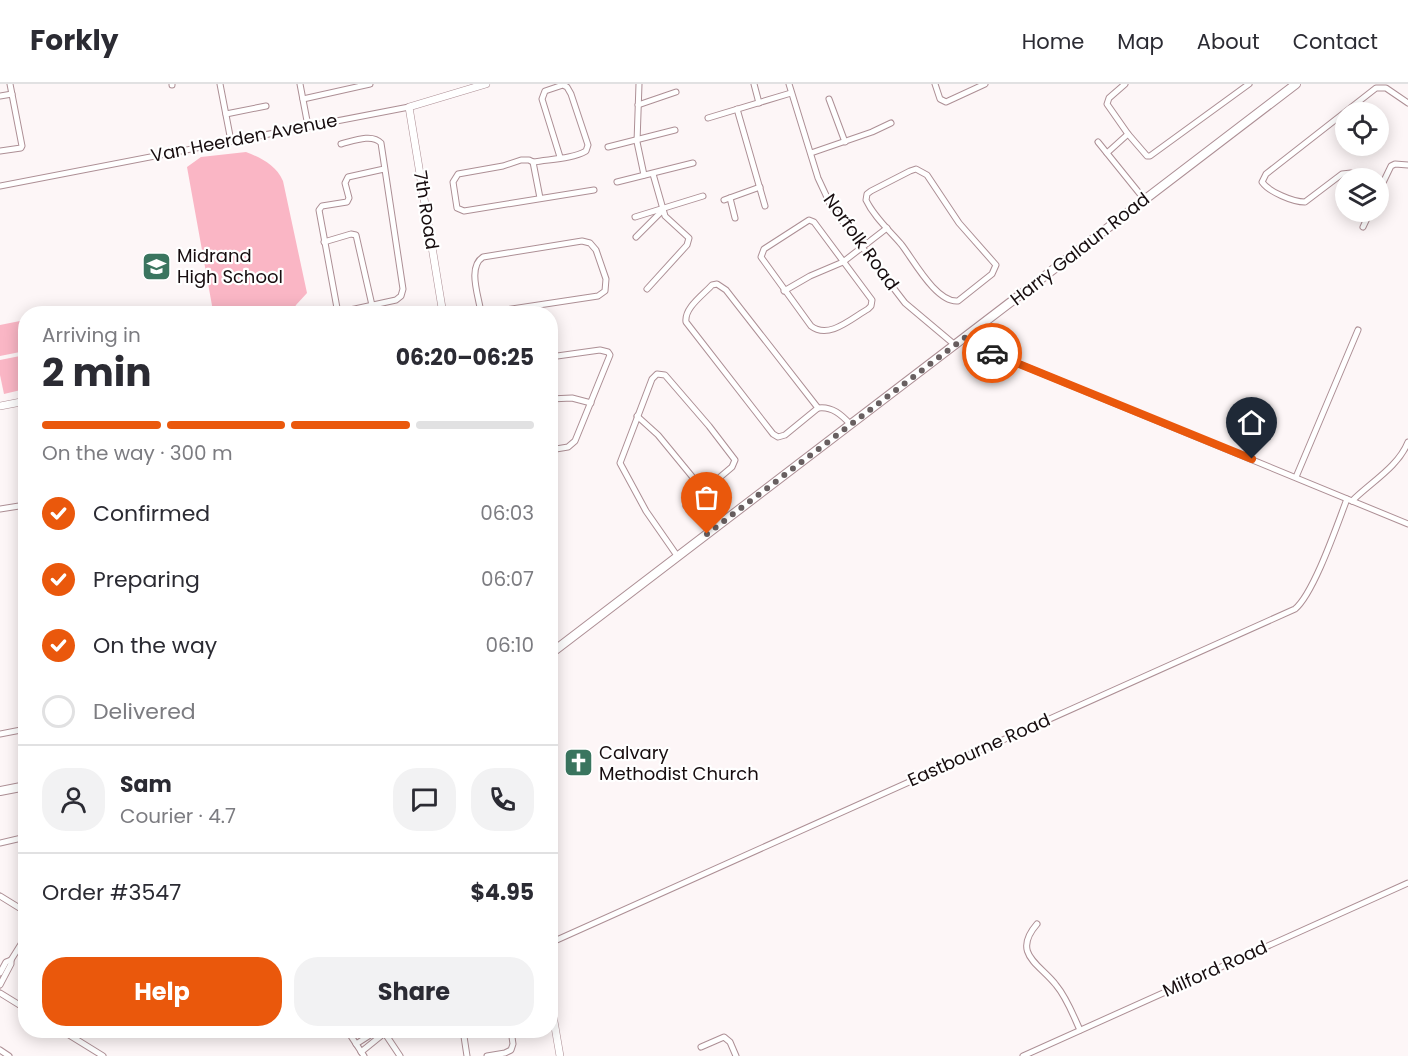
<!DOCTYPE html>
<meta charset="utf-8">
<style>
:root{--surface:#fff;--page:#f2f2f3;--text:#2b2b33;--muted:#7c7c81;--line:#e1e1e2;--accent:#ea580c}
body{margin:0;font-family:Poppins,sans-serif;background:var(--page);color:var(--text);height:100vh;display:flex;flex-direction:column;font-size:22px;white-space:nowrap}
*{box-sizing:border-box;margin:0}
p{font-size:20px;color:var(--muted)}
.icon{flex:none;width:33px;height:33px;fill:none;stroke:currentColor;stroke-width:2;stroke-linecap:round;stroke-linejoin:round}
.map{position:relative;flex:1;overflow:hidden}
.sheet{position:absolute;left:18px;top:222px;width:540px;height:732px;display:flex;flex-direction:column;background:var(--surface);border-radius:24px;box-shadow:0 3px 15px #0003}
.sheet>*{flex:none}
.fabs{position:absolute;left:1335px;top:18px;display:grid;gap:12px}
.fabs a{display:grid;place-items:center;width:54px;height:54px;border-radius:50%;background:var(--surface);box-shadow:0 3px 15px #0003;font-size:30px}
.pin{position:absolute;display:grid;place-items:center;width:51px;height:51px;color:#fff;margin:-62px -26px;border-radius:50% 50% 50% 0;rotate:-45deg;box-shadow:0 0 6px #0007}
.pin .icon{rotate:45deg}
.courier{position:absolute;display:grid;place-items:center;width:60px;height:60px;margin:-30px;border:4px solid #ea580c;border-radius:50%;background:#fff;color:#222;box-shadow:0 2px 8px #0007}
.summary em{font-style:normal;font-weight:700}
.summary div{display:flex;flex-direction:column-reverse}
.summary{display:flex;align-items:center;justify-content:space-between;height:102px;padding:0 24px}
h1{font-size:39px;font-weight:700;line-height:45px}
.bar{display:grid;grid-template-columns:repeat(4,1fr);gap:9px 6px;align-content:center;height:72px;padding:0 24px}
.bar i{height:8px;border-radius:4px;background:var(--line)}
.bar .current{background:var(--accent)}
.bar p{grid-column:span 4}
.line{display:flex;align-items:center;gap:15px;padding:0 24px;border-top:2px solid var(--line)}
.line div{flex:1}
.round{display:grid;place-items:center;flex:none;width:63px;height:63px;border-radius:24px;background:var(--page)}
ol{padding:0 24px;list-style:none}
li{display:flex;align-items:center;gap:18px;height:66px}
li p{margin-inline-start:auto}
li .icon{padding:6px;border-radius:50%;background:var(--accent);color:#fff;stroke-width:4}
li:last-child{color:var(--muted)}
li i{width:33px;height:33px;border:3px solid var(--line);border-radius:50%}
.primary-button{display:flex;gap:12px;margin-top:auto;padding:12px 24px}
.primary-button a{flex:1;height:69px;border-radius:24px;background:var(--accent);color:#fff;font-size:24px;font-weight:700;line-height:69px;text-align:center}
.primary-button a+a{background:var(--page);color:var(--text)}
header{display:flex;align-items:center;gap:36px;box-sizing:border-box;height:84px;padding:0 30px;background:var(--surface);border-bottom:2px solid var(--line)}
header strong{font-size:28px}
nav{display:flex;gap:33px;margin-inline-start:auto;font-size:21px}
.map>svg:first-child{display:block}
</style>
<header>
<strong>Forkly</strong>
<nav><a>Home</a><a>Map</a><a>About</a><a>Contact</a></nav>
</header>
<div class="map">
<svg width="1408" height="972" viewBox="0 0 1408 972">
<rect width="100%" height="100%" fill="#fdf6f7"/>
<!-- green -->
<g fill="#fab6c5">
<path d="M246 68C261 74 276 81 283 97L307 209 296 221 292 229 216 230 213 227 187 83 201 73Z"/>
<polygon points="25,236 25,267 0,272 0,241"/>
<polygon points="25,271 25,305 4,310 0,291 0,276"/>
</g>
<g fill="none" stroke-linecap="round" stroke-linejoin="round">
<defs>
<g id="minor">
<polyline points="172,0 172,1"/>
<polyline points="220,0 231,57"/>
<polyline points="300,0 308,42"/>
<polyline points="639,0 637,58 644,91"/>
<polyline points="754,0 759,19"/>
<polyline points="789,0 818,94 832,124 905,219 955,261"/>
<polyline points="935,0 940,15 946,18 985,0"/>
<polyline points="1125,0 1109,14 1107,20 1128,50 1147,72 1150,72 1249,0"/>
<polyline points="0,12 12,10"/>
<polyline points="303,15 370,0"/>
<polyline points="829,15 845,58"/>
<polyline points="638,21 676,8"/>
<polyline points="737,25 765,122"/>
<polyline points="226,30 266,22"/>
<polyline points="708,34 791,9"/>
<polyline points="1098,58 1144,115"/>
<path d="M341 60C353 57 372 49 381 59L403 205 401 212 396 216 341 228 337 224 319 126 322 122 347 118 349 114 345 99 348 93 384 85"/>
<polyline points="608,63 675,46"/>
<polyline points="0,67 21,64 22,62 10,0"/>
<polyline points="811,69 872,48 891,39"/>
<polyline points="1107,69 1128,50"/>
<path d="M560 73 542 15 545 7 563 1 567 3 571 10 588 61 586 67C572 75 550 75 533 78L529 76H521L503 82 458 90 453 98 457 124 464 127 594 106"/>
<polyline points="533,78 540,114"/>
<path d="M916 85 927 91 959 139 996 181 992 190 958 217C936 219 913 175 901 160 889 146 874 133 866 116L867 110 871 107 910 87Z"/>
<path d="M1365 94 1351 89 1342 90 1305 118C1293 118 1269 108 1262 98L1266 90 1376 4H1386L1408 19"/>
<polyline points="617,98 693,79"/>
<polyline points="0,102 409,23"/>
<polyline points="1378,109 1391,82 1395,80 1408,81"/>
<polyline points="730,114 735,134"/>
<polyline points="724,116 760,103"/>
<polyline points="635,133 703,112"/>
<path d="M809 136 814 138 872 216 871 222 868 225C852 234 829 256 811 242L761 173 764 165Z"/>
<polyline points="1363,143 1370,128"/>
<polyline points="636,153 663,126"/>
<polyline points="324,158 351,150 356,151 374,230"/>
<path d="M717 200 726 206 818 324 785 351 778 353 773 350 686 238C684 224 703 211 712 201Z"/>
<polyline points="647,205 687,161 689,154 665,132 653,90"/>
<polyline points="784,207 810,192 843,178 887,144"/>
<path d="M479 230 598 212 605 207 606 195 596 166 590 159 582 157 483 173C467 183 479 213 481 229"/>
<polyline points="967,252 979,263 1007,275 1408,440"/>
<polyline points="550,273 600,266 608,268 610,271 575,357 568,363 550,366"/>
<polyline points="550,315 572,314 591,319"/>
<path d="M818 324C832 322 842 331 851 341"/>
<polyline points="637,332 658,351 704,407"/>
<polyline points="1296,393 1358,246"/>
<path d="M1352 417C1371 398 1398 383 1408 358"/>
<polyline points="0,425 19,422 26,424"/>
<polyline points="678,473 646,427 620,379 652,295 657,290 665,291 709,342 735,376 732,383 686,422"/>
<polyline points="0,650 26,645"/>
<polyline points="0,759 26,753"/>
<polyline points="0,812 26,828"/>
<path d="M1037 840C1011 870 1040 880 1056 901 1067 914 1073 931 1080 946"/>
<path d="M550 859 1295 525C1314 509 1337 441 1347 415"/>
<polyline points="0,889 6,878 11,876"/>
<polyline points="0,901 11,880 11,876 26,852"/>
<polyline points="0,909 26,925"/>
<polyline points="61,946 103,972"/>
<polyline points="347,946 364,972"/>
<polyline points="463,946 467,972"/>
<polyline points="386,951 400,972"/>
<polyline points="356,960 378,946"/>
<polyline points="701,963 724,953 730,958 736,972"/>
<polyline points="0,966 9,972"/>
<polyline points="361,968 382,951"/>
<polyline points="487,972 505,969 511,966 513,960 511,946"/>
<polyline points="1023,972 1408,799"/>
</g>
<g id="tertiary">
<polyline points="443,230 409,23 486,0"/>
<polyline points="0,322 26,317"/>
<polyline points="550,914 560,972"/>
</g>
<g id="secondary">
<polyline points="550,570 1296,0"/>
<polyline points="0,707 26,702"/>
</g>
</defs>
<!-- minor casing -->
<use href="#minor" stroke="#ad8f95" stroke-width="7"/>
<!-- tertiary casing -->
<use href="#tertiary" stroke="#ad8f95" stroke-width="8"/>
<!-- secondary casing -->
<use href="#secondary" stroke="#ad8f95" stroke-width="10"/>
<!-- minor -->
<use href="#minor" stroke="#fff" stroke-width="5"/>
<!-- tertiary -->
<use href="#tertiary" stroke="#fff" stroke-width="7"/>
<!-- secondary -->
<use href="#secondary" stroke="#fff" stroke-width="8"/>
</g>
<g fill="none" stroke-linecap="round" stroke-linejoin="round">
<!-- done -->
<polyline stroke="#685f60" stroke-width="6" stroke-dasharray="0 10.8" points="707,450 967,252 979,262 992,269"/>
<!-- route -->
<polyline stroke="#ea580c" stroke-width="8" points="992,269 1252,375"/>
</g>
<!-- icons -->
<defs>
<symbol id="school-square" viewBox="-11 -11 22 22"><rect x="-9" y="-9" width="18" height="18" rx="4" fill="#3a755f" stroke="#fff"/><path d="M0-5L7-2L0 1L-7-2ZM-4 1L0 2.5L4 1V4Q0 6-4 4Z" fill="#fff"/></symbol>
<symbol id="church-square" viewBox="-11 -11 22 22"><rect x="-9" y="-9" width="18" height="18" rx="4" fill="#3a755f" stroke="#fff"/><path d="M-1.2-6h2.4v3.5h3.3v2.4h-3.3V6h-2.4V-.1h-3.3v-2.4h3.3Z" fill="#fff"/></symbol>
</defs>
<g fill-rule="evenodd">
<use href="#school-square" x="140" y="166" width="33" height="33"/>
<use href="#church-square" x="562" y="662" width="33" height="33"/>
</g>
<g text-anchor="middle" stroke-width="4.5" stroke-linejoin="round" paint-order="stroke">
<!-- street labels -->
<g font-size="18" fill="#170d0f" stroke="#fff">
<text transform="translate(244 54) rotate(-11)" y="6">Van Heerden Avenue</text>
<text transform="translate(426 126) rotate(81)" y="6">7th Road</text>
<text transform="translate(861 158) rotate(54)" y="6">Norfolk Road</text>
<text transform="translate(1080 165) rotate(-38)" y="6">Harry Galaun Road</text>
<text transform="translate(979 666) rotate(-24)" y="6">Eastbourne Road</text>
<text transform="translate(1215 885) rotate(-24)" y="6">Milford Road</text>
</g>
<!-- poi labels -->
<g font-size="18" fill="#170d0f" stroke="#fff" text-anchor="start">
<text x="177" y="178">Midrand<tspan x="177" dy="21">High School</tspan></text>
<text x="599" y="675">Calvary<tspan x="599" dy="21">Methodist Church</tspan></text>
</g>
</g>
</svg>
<div class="fabs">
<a><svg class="icon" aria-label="locate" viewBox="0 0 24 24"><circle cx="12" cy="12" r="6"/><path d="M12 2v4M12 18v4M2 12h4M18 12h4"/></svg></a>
<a><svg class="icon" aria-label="layers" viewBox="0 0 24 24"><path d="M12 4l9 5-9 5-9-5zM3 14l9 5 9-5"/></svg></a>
</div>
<div class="pin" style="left:707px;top:450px;background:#ea580c"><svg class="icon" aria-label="bag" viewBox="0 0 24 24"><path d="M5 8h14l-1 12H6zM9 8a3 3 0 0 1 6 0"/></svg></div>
<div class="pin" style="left:1252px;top:375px;background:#1f2937"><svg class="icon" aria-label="home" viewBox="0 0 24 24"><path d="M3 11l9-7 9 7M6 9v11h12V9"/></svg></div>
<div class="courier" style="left:992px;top:269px"><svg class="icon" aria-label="car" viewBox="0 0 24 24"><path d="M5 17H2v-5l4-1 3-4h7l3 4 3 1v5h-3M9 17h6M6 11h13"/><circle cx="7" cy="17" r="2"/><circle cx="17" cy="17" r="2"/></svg></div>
<section class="sheet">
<div class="summary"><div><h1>2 min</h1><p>Arriving in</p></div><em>06:20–06:25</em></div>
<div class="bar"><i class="current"></i><i class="current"></i><i class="current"></i><i></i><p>On the way · 300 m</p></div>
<ol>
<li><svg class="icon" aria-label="check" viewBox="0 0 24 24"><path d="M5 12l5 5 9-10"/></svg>Confirmed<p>06:03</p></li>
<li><svg class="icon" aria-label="check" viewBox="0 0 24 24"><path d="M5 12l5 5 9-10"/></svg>Preparing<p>06:07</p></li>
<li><svg class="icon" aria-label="check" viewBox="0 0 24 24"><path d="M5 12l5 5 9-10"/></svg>On the way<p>06:10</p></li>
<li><i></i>Delivered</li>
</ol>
<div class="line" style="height:108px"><a class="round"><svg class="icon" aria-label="person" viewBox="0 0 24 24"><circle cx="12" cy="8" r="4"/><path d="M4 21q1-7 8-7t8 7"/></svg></a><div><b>Sam</b><p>Courier · 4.7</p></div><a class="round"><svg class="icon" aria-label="chat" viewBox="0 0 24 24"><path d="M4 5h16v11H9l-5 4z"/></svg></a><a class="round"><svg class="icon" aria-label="phone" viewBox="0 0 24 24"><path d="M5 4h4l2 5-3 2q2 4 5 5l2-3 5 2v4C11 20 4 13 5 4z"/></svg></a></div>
<div class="line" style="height:78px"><div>Order #3547</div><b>$4.95</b></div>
<div class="primary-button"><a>Help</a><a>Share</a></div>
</section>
</div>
